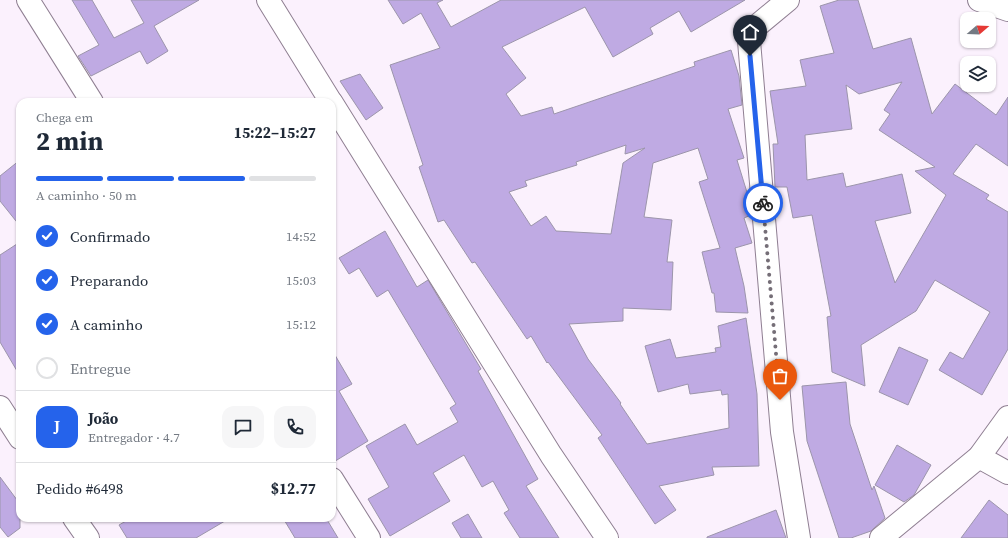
<!DOCTYPE html>
<html lang="pt">
<meta charset="utf-8">
<style>
:root{--surface:#fff;--page:#f6f6f7;--text:#1f2937;--muted:#747a83;--line:#e0e1e3;--accent:#2563eb}
body{margin:0;font-family:"Source Serif 4",serif;background:var(--page);color:var(--text);height:100vh;display:flex;flex-direction:column;font-size:15px;white-space:nowrap}
*{box-sizing:border-box;margin:0}
p{font-size:13px;color:var(--muted)}
.icon{flex:none;width:22px;height:22px;fill:none;stroke:currentColor;stroke-width:2;stroke-linecap:round;stroke-linejoin:round}
.map{position:relative;flex:1;overflow:hidden}
.sheet{position:absolute;left:16px;top:98px;width:320px;height:424px;display:flex;flex-direction:column;background:var(--surface);border-radius:12px;box-shadow:0 1px 3px #0004}
.sheet>*{flex:none}
.needle{width:26px;rotate:71deg}
.tools{position:absolute;left:960px;top:12px;display:grid;gap:8px}
.tools a{display:grid;place-items:center;width:36px;height:36px;border-radius:8px;background:var(--surface);box-shadow:0 1px 3px #0004;font-size:20px}
.pin{position:absolute;display:grid;place-items:center;width:34px;height:34px;color:#fff;margin:-41px -17px;border-radius:50% 50% 50% 0;rotate:-45deg;box-shadow:0 0 4px #0007}
.pin .icon{rotate:45deg}
.courier{position:absolute;display:grid;place-items:center;width:40px;height:40px;margin:-20px;border:3px solid #2563eb;border-radius:50%;background:#fff;color:#222;box-shadow:0 1px 5px #0007}
.summary em{font-style:normal;font-weight:700}
.summary div{display:flex;flex-direction:column-reverse}
.summary{display:flex;align-items:center;justify-content:space-between;height:68px;padding:0 20px}
h1{font-size:26px;font-weight:700;line-height:30px}
.bar{display:grid;grid-template-columns:repeat(4,1fr);gap:6px 4px;align-content:center;height:48px;padding:0 20px}
.bar i{height:5px;border-radius:3px;background:var(--line)}
.bar .on{background:var(--accent)}
.bar p{grid-column:span 4}
.line{display:flex;align-items:center;gap:10px;padding:0 20px;border-top:1px solid var(--line)}
.line div{flex:1}
.round{display:grid;place-items:center;flex:none;width:42px;height:42px;border-radius:12px;background:var(--page)}
ol{padding:0 20px;list-style:none}
li{display:flex;align-items:center;gap:12px;height:44px}
li p{margin-inline-start:auto}
li .icon{padding:4px;border-radius:50%;background:var(--accent);color:#fff;stroke-width:4}
li:last-child{color:var(--muted)}
li i{width:22px;height:22px;border:2px solid var(--line);border-radius:50%}
.map>svg:first-child{display:block}
</style>
<div class="map">
<svg width="1008" height="538" viewBox="0 0 1008 538">
<rect width="100%" height="100%" fill="#fbf1fd"/>
<!-- building -->
<g fill="#bfaae3" stroke="#9c95ab" fill-rule="evenodd">
<polygon points="72,0 92,0 114,38 144,23 131,0 199,0 154,26 168,51 147,64 140,51 91,76 78,56 99,45"/>
<path d="M388 0H443L437 3 451 27 501 0H745L691 32 679 11 650 28 653 34 613 57 585 7 502 47 526 78 506 94 521 116 552 107 554 114 695 66 694 62 731 50 739 76 742 105 728 109 744 158 737 160 750 202 751 215 744 218 752 243 735 248 744 286 748 313 716 312 714 293H712L702 252 720 248 699 182 708 179 698 148 653 163 644 217 672 220 667 262H673L671 310 623 308V321L569 324 588 359 621 403 620 404 647 444 729 428 728 394 722 395 721 390 690 394 688 384 658 392 645 346 670 339 676 358 716 352 715 348 721 347 718 326 746 318 757 394 759 466 712 467 714 475 659 486 676 510 655 524 598 438 602 435 548 362 547 363 531 336 527 339 475 262 472 263 444 220 438 222 419 167 423 165 390 65 440 48 421 13 403 24ZM626 145 625 154 645 148 623 163 611 234 556 231 546 216 531 226 509 192 527 186 525 181 577 165 576 162Z"/>
<path d="M839 0H858L873 49 911 38 932 114 955 84 996 115 1008 97V166L976 144 953 174 989 195 986 199 1008 212V349L982 395 939 370 950 352 963 359 990 312 935 280 916 311 861 345 865 386 832 372 827 317 831 316 812 215 793 218 787 187H775L773 144H778L770 91 806 86 800 60 834 53 820 6ZM902 82 884 110 890 114 879 130 935 167 915 171 946 195 895 283 875 221 911 213 902 174 846 187 843 173 807 180 805 135 852 129 846 85 859 94Z"/>
<polygon points="360,74 383,108 366,120 340,81"/>
<polygon points="20,160 20,226 0,201 0,176"/>
<polygon points="385,231 417,287 428,280 481,369 478,371 538,479 526,486 559,538 520,538 504,513 509,510 493,481 482,487 464,455 433,473 450,501 390,536 368,499 389,487 366,446 405,424 417,445 458,422 450,408 456,404 388,290 377,297 359,268 349,274 339,258"/>
<polygon points="20,242 20,376 0,342 0,255"/>
<polygon points="899,347 928,360 908,405 879,392"/>
<polygon points="332,350 352,384 339,391 368,441 332,463"/>
<polygon points="846,382 850,424 872,490 874,486 885,518 871,531 851,538 839,538 807,441 802,386"/>
<polygon points="897,445 931,465 914,495 904,502 875,485"/>
<polygon points="0,477 20,504 20,528 8,537 0,527"/>
<polygon points="989,500 1008,515 1008,538 961,538"/>
<polygon points="776,510 786,538 707,538 707,537"/>
<polygon points="468,514 482,538 461,538 452,523"/>
<polygon points="131,518 230,518 196,538 127,538 119,525"/>
<polygon points="283,518 326,518 338,538 295,538"/>
</g>
<g fill="none" stroke-linecap="round" stroke-linejoin="round">
<defs>
<g id="street">
<polyline points="28,0 92,102"/>
<polyline points="268,0 331,102"/>
<polyline points="788,0 753,29 749,41 782,432 799,538"/>
<polyline points="979,0 1008,10"/>
<polyline points="332,103 551,455 607,538"/>
<polyline points="0,407 20,438"/>
<polyline points="979,457 1008,473"/>
<polyline points="332,479 369,538"/>
<polyline points="74,518 88,538"/>
<polyline points="881,538 979,457 1008,417"/>
</g>
</defs>
<!-- street casing -->
<use href="#street" stroke="#8f7f92" stroke-width="24"/>
<!-- street -->
<use href="#street" stroke="#fff" stroke-width="22"/>
</g>
<g fill="none" stroke-linecap="round" stroke-linejoin="round">
<!-- done -->
<polyline stroke="#756e77" stroke-width="4" stroke-dasharray="0 7.2" points="763,203 780,400"/>
<!-- route -->
<polyline stroke="#2563eb" stroke-width="5" points="750,56 763,203"/>
</g>
</svg>
<div class="tools">
<a><svg class="needle" viewBox="-14 -14 28 28"><path d="M0-13l5 13h-10z" fill="#e53935"/><path d="M0 13l5-13h-10z" fill="#747a83"/></svg></a>
<a><svg class="icon" aria-label="layers" viewBox="0 0 24 24"><path d="M12 4l9 5-9 5-9-5zM3 14l9 5 9-5"/></svg></a>
</div>
<div class="pin" style="left:780px;top:400px;background:#ea580c"><svg class="icon" aria-label="bag" viewBox="0 0 24 24"><path d="M5 8h14l-1 12H6zM9 8a3 3 0 0 1 6 0"/></svg></div>
<div class="pin" style="left:750px;top:56px;background:#1f2937"><svg class="icon" aria-label="home" viewBox="0 0 24 24"><path d="M3 11l9-7 9 7M6 9v11h12V9"/></svg></div>
<div class="courier" style="left:763px;top:203px"><svg class="icon" aria-label="bike" viewBox="0 0 24 24"><circle cx="6" cy="16" r="4"/><circle cx="18" cy="16" r="4"/><path d="M6 16l4-8h5l3 8M10 8l3 8H6M13 5h3"/></svg></div>
<section class="sheet">
<div class="summary"><div><h1>2 min</h1><p>Chega em</p></div><em>15:22–15:27</em></div>
<div class="bar"><i class="on"></i><i class="on"></i><i class="on"></i><i></i><p>A caminho · 50 m</p></div>
<ol>
<li><svg class="icon" aria-label="check" viewBox="0 0 24 24"><path d="M5 12l5 5 9-10"/></svg>Confirmado<p>14:52</p></li>
<li><svg class="icon" aria-label="check" viewBox="0 0 24 24"><path d="M5 12l5 5 9-10"/></svg>Preparando<p>15:03</p></li>
<li><svg class="icon" aria-label="check" viewBox="0 0 24 24"><path d="M5 12l5 5 9-10"/></svg>A caminho<p>15:12</p></li>
<li><i></i>Entregue</li>
</ol>
<div class="line" style="height:72px"><b class="round" style="background:var(--accent);color:#fff">J</b><div><b>João</b><p>Entregador · 4.7</p></div><a class="round"><svg class="icon" aria-label="chat" viewBox="0 0 24 24"><path d="M4 5h16v11H9l-5 4z"/></svg></a><a class="round"><svg class="icon" aria-label="phone" viewBox="0 0 24 24"><path d="M5 4h4l2 5-3 2q2 4 5 5l2-3 5 2v4C11 20 4 13 5 4z"/></svg></a></div>
<div class="line" style="height:52px"><div>Pedido #6498</div><b>$12.77</b></div>
</section>
</div>
